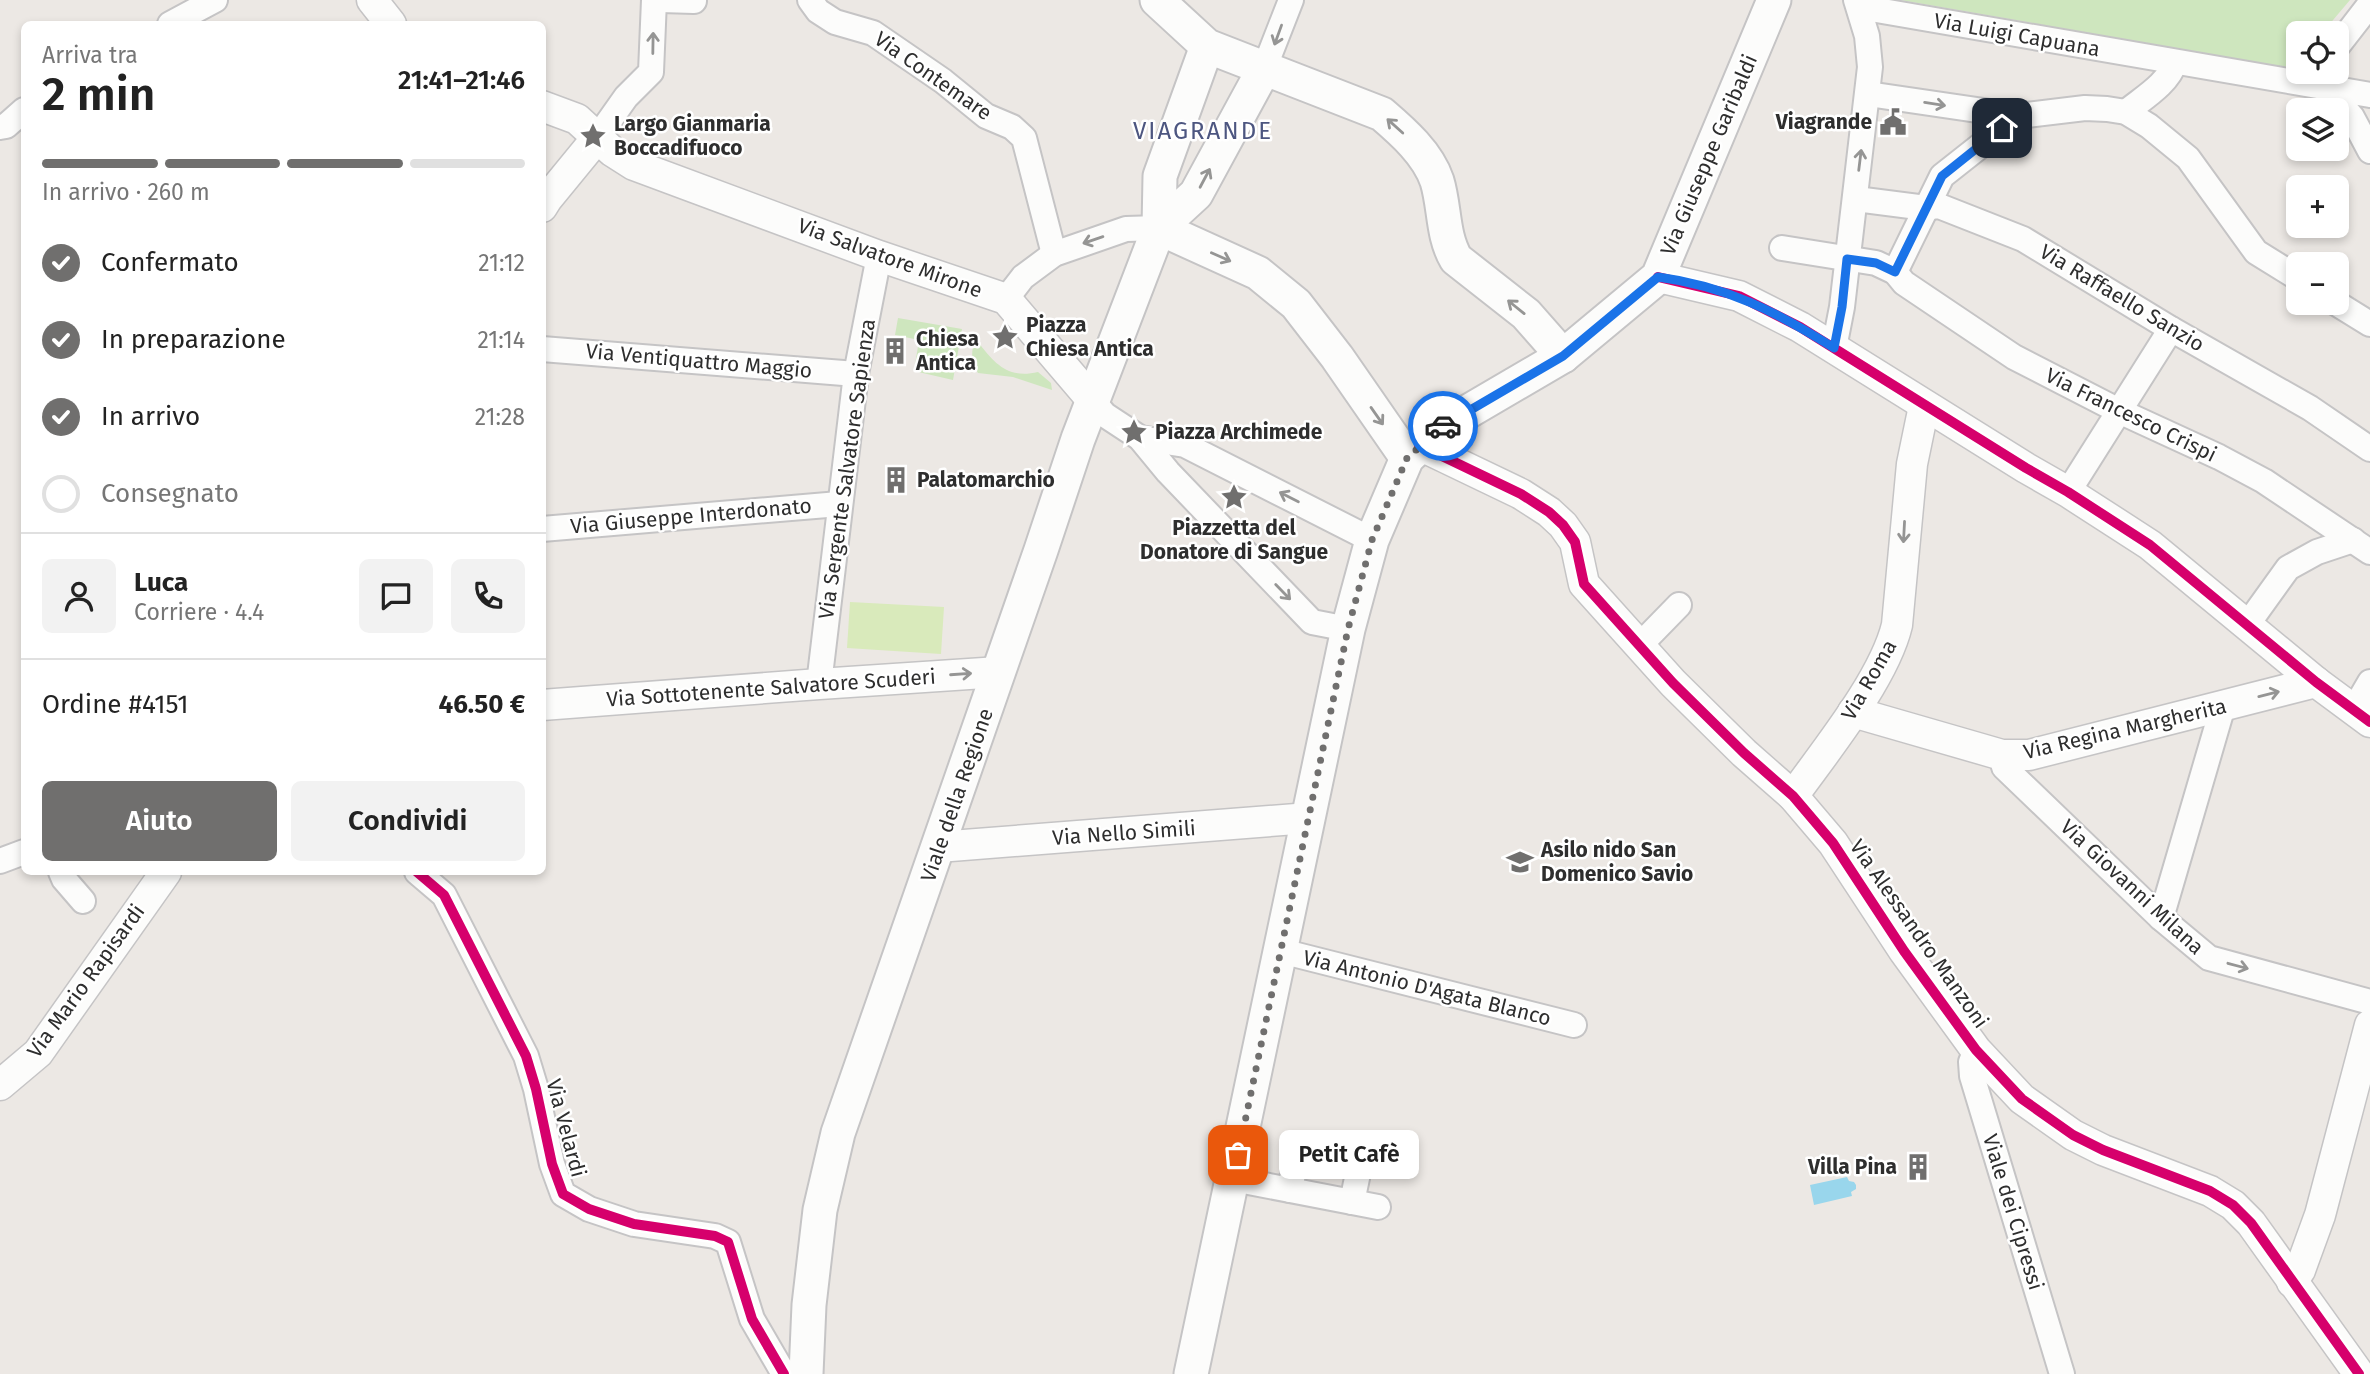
<!DOCTYPE html>
<html lang="it">
<meta charset="utf-8">
<style>
:root{--surface:#fff;--page:#f2f2f2;--text:#222;--muted:#767676;--line:#e0e0e0;--accent:#706f6e}
body{margin:0;font-family:"Fira Sans",sans-serif;background:var(--page);color:var(--text);height:100vh;display:flex;flex-direction:column;font-size:26px;white-space:nowrap}
*{box-sizing:border-box;margin:0}
p{font-size:23px;color:var(--muted)}
.icon{flex:none;width:38px;height:38px;fill:none;stroke:currentColor;stroke-width:2;stroke-linecap:round;stroke-linejoin:round}
.map{position:relative;flex:1;overflow:hidden}
.drawer{position:absolute;left:21px;top:21px;width:525px;height:854px;display:flex;flex-direction:column;background:var(--surface);border-radius:10px;box-shadow:0 4px 10px #0003}
.drawer>*{flex:none}
.buttons{position:absolute;left:2286px;top:21px;display:grid;gap:14px}
.buttons a{display:grid;place-items:center;width:63px;height:63px;border-radius:10px;background:var(--surface);box-shadow:0 4px 10px #0003;font-size:35px}
.pin{position:absolute;display:grid;place-items:center;width:60px;height:60px;color:#fff;margin:-30px;border-radius:14px;box-shadow:0 4px 10px #0006}
.courier{position:absolute;display:grid;place-items:center;width:70px;height:70px;margin:-35px;border:5px solid #1a73e8;border-radius:50%;background:#fff;color:#222;box-shadow:0 2px 9px #0007}
.bubble{position:absolute;height:49px;border-radius:10px;background:var(--surface);box-shadow:0 4px 10px #0003;font-size:23px;font-weight:600;line-height:49px;text-align:center}
.summary em{font-style:normal;font-weight:600}
.summary div{display:flex;flex-direction:column-reverse}
.summary{display:flex;align-items:center;justify-content:space-between;height:119px;padding:0 21px}
h1{font-size:46px;font-weight:600;line-height:52px}
.bar{display:grid;grid-template-columns:repeat(4,1fr);gap:10px 7px;align-content:center;height:84px;padding:0 21px}
.bar i{height:9px;border-radius:5px;background:var(--line)}
.bar .active{background:var(--accent)}
.bar p{grid-column:span 4}
.line{display:flex;align-items:center;gap:18px;padding:0 21px;border-top:2px solid var(--line)}
.line div{flex:1}
.round{display:grid;place-items:center;flex:none;width:74px;height:74px;border-radius:10px;background:var(--page)}
ol{padding:0 21px;list-style:none}
li{display:flex;align-items:center;gap:21px;height:77px}
li p{margin-inline-start:auto}
li .icon{padding:7px;border-radius:50%;background:var(--accent);color:#fff;stroke-width:4}
li:last-child{color:var(--muted)}
li i{width:38px;height:38px;border:4px solid var(--line);border-radius:50%}
.cta{display:flex;gap:14px;margin-top:auto;padding:14px 21px}
.cta a{flex:1;height:80px;border-radius:10px;background:var(--accent);color:#fff;font-size:28px;font-weight:600;line-height:80px;text-align:center}
.cta a+a{background:var(--page);color:var(--text)}
.map>svg:first-child{display:block}
</style>
<div class="map">
<svg width="2370" height="1374" viewBox="0 0 2370 1374">
<rect width="100%" height="100%" fill="#ece8e4"/>
<!-- green -->
<g fill="#cee6be">
<polygon points="1900,0 2350,0 2322,33 2298,33 2298,57 2294,56 2285,67"/>
<polygon points="898,318 962,329 953,380 914,371 919,340 895,335"/>
<path d="M975 342H978C995 364 1008 379 1038 372L1051 383 1052 390 1013 377 978 373C972 364 970 352 975 342Z"/>
</g>
<!-- pitch -->
<polygon fill="#d9eabb" points="850,602 944,607 941,654 847,648"/>
<!-- water -->
<polygon fill="#99d6ec" points="1847,1177 1849,1181 1854,1182 1856,1185 1856,1189 1851,1192 1852,1196 1814,1205 1810,1185"/>
<g fill="none" stroke-linecap="round" stroke-linejoin="round">
<defs>
<g id="minor">
<polyline points="661,0 694,1"/>
<polyline points="810,0 818,11 835,22 873,33 943,81 986,116 1012,127 1024,138 1054,254"/>
<polyline points="1859,7 2370,95"/>
<polyline points="170,24 215,0"/>
<polyline points="2336,48 2370,4"/>
<polyline points="1264,69 1291,0"/>
<polyline points="2327,88 2352,117 2370,151"/>
<polyline points="1868,94 2018,116 2085,108 2107,109 2126,112 2149,126 2188,158 2256,252 2298,278"/>
<path d="M2126 112C2143 98 2168 84 2175 62"/>
<polyline points="0,127 6,126 24,110"/>
<polyline points="597,138 626,97 651,72 654,0"/>
<polyline points="1856,199 1926,208 1939,206 2023,239 2171,329 2310,408 2370,449"/>
<polyline points="1782,248 1876,263 1895,272 1904,283 2014,357 2119,411 2219,457 2264,481 2370,552"/>
<polyline points="1895,272 1942,176 2018,116"/>
<polyline points="1006,299 1023,277 1054,254 1126,229 1159,228"/>
<polyline points="2336,303 2370,324"/>
<polyline points="1834,348 1842,307 1870,67 1867,36 1856,0"/>
<polyline points="542,349 856,374"/>
<polyline points="1092,400 1105,415 1140,438 1168,472 1312,622 1348,629"/>
<polyline points="1140,438 1185,445 1372,540"/>
<polyline points="2068,492 2171,329"/>
<polyline points="542,529 839,504"/>
<polyline points="2247,625 2288,568 2317,552 2353,540"/>
<polyline points="1639,646 1679,605"/>
<polyline points="819,684 856,374 879,256"/>
<polyline points="2353,711 2370,682"/>
<polyline points="2002,755 2004,767 2161,918 2209,958 2370,1002"/>
<polyline points="0,861 24,852"/>
<polyline points="61,872 64,879 83,901"/>
<polyline points="417,872 444,895 526,1056 536,1089 552,1164 563,1194 589,1209 634,1224 715,1236 728,1242 752,1319 784,1374"/>
<polyline points="2161,918 2223,706"/>
<polyline points="1281,951 1574,1025"/>
<polyline points="1976,1050 1971,1062 1972,1076 2062,1374"/>
<polyline points="1233,1179 1378,1207"/>
<polyline points="1290,1190 1298,1147 1361,1159 1352,1202"/>
</g>
<g id="tertiary">
<polyline points="372,0 391,24"/>
<polyline points="542,106 577,119 612,151 634,165 879,256 1006,299 1092,400"/>
<polyline points="542,207 547,199 597,138"/>
<polyline points="1658,277 1739,296 1800,327 2026,468 2068,492 2150,545 2316,682 2370,722"/>
<polyline points="1419,445 1521,494 1549,512 1563,525 1575,542 1584,584 1673,683 1744,753 1793,796 1833,843 1904,951 1976,1050 2022,1099 2073,1135 2103,1150 2210,1191 2233,1205 2251,1223 2359,1374"/>
<polyline points="542,705 819,684 999,672"/>
<polyline points="1853,712 2002,755 2029,755 2316,682"/>
<path d="M1793 796C1826 750 1884 679 1897 625L1912 464 1924 406"/>
<polyline points="938,847 1309,818"/>
<polyline points="0,1085 38,1053 166,872"/>
<polyline points="2292,1282 2300,1270 2320,1215 2370,1025"/>
</g>
<g id="secondary">
<path d="M1157 0 1207 46 1382 114C1403 132 1428 154 1437 181 1445 207 1442 235 1456 259L1526 314 1563 356"/>
<polyline points="1159,228 1258,273 1296,304 1337,357 1407,458"/>
<polyline points="1159,228 1196,194 1264,69"/>
<polyline points="806,1374 809,1305 820,1210 838,1133 1041,550 1078,439 1159,228 1160,176 1207,46"/>
<polyline points="1191,1374 1348,629 1372,540 1407,458 1440,428 1563,356 1658,277 1774,0"/>
</g>
</defs>
<!-- minor casing -->
<use href="#minor" stroke="#c5c4c5" stroke-width="28"/>
<!-- tertiary casing -->
<use href="#tertiary" stroke="#c5c4c5" stroke-width="33"/>
<!-- secondary casing -->
<use href="#secondary" stroke="#c5c4c5" stroke-width="37"/>
<!-- minor -->
<use href="#minor" stroke="#fcfcfb" stroke-width="24"/>
<!-- tertiary -->
<use href="#tertiary" stroke="#fcfcfb" stroke-width="30"/>
<!-- secondary -->
<use href="#secondary" stroke="#fcfcfb" stroke-width="33"/>
<defs>
<g id="cycleway">
<polyline points="1658,277 1739,296 1800,327 2026,468 2068,492 2150,545 2316,682 2370,722"/>
<polyline points="1419,445 1521,494 1549,512 1563,525 1575,542 1584,584 1673,683 1744,753 1793,796 1833,843 1904,951 1976,1050 2022,1099 2073,1135 2103,1150 2210,1191 2233,1205 2251,1223 2359,1374"/>
<polyline points="417,872 444,895 526,1056 536,1089 552,1164 563,1194 589,1209 634,1224 715,1236 728,1242 752,1319 784,1374"/>
</g>
</defs>
<!-- cycleway casing -->
<use href="#cycleway" stroke="#fff" stroke-width="15"/>
<!-- cycleway -->
<use href="#cycleway" stroke="#d6006c" stroke-width="10"/>
</g>
<!-- one-way arrows -->
<defs><path id="oneway-shaft" d="M-6 0H5M1.5-3L5.5 0L1.5 3" fill="none" stroke-width="1.6" stroke-linecap="round" stroke-linejoin="round" transform="scale(1.75)"/></defs>
<g stroke="#959594">
<use href="#oneway-shaft" transform="translate(1278 35) rotate(110)"/>
<use href="#oneway-shaft" transform="translate(653 43) rotate(-89)"/>
<use href="#oneway-shaft" transform="translate(1935 104) rotate(9)"/>
<use href="#oneway-shaft" transform="translate(1395 126) rotate(-138)"/>
<use href="#oneway-shaft" transform="translate(1860 160) rotate(-83)"/>
<use href="#oneway-shaft" transform="translate(1205 178) rotate(-62)"/>
<use href="#oneway-shaft" transform="translate(1093 240) rotate(161)"/>
<use href="#oneway-shaft" transform="translate(1221 257) rotate(24)"/>
<use href="#oneway-shaft" transform="translate(1516 307) rotate(-141)"/>
<use href="#oneway-shaft" transform="translate(1377 416) rotate(55)"/>
<use href="#oneway-shaft" transform="translate(1289 497) rotate(-153)"/>
<use href="#oneway-shaft" transform="translate(1904 532) rotate(93)"/>
<use href="#oneway-shaft" transform="translate(1283 592) rotate(46)"/>
<use href="#oneway-shaft" transform="translate(961 674) rotate(-4)"/>
<use href="#oneway-shaft" transform="translate(2269 694) rotate(-14)"/>
<use href="#oneway-shaft" transform="translate(2238 966) rotate(15)"/>
</g>
<g fill="none" stroke-linecap="round" stroke-linejoin="round">
<!-- done -->
<polyline stroke="#706f6e" stroke-width="7" stroke-dasharray="0 12.6" points="1238,1155 1348,629 1372,540 1407,458 1443,426"/>
<!-- route -->
<path stroke="#1a73e8" stroke-width="9" d="M1443 426 1563 356 1658 277C1726 286 1777 312 1834 348L1842 307 1847 259 1876 263 1895 272 1942 176 2002 128"/>
</g>
<!-- icons -->
<defs>
<symbol id="civic-bare" viewBox="-9 -9 18 18"><path d="M-.6-6.5H3V-4.5H.6V-3L4-1V1h2V6H-6V1h2V-1L-.6-3ZM-1.2 2.5V6h2.4V2.5Z" fill="#706f6e" stroke="#fff" stroke-width="2.5" paint-order="stroke"/></symbol>
<symbol id="sight-bare" viewBox="-9 -9 18 18"><path d="M0-6L1.8-2.2L6-1.7L2.9 1.2L3.7 5.4L0 3.3L-3.7 5.4L-2.9 1.2L-6-1.7L-1.8-2.2Z" fill="#706f6e" stroke="#fff" stroke-width="2.5" paint-order="stroke"/></symbol>
<symbol id="building-bare" viewBox="-9 -9 18 18"><path d="M-4-6H4V6H1V3H-1V6H-4ZM-2.5-4.3h1.7v1.8h-1.7ZM.8-4.3h1.7v1.8H.8ZM-2.5-1h1.7V.8h-1.7ZM.8-1h1.7V.8H.8Z" fill="#706f6e" stroke="#fff" stroke-width="2.5" paint-order="stroke"/></symbol>
<symbol id="school-bare" viewBox="-9 -9 18 18"><path d="M0-5L7-2L0 1L-7-2ZM-4 1L0 2.5L4 1V4Q0 6-4 4Z" fill="#706f6e" stroke="#fff" stroke-width="2.5" paint-order="stroke"/></symbol>
</defs>
<g fill-rule="evenodd">
<use href="#civic-bare" x="1874" y="103" width="38" height="38"/>
<use href="#sight-bare" x="574" y="117" width="38" height="38"/>
<use href="#sight-bare" x="986" y="318" width="38" height="38"/>
<use href="#building-bare" x="876" y="332" width="38" height="38"/>
<use href="#sight-bare" x="1115" y="413" width="38" height="38"/>
<use href="#building-bare" x="877" y="461" width="38" height="38"/>
<use href="#sight-bare" x="1215" y="478" width="38" height="38"/>
<use href="#school-bare" x="1501" y="843" width="38" height="38"/>
<use href="#building-bare" x="1899" y="1148" width="38" height="38"/>
</g>
<g text-anchor="middle" stroke-width="5" stroke-linejoin="round" paint-order="stroke">
<!-- street labels -->
<g font-size="21" fill="#2e2e2e" stroke="#fff">
<text transform="translate(2017 35) rotate(10)" y="7">Via Luigi Capuana</text>
<text transform="translate(933 76) rotate(35)" y="7">Via Contemare</text>
<text transform="translate(1709 155) rotate(-67)" y="7">Via Giuseppe Garibaldi</text>
<text transform="translate(890 258) rotate(20)" y="7">Via Salvatore Mirone</text>
<text transform="translate(2122 298) rotate(31)" y="7">Via Raffaello Sanzio</text>
<text transform="translate(699 361) rotate(5)" y="7">Via Ventiquattro Maggio</text>
<text transform="translate(2131 415) rotate(26)" y="7">Via Francesco Crispi</text>
<text transform="translate(847 469) rotate(-82)" y="7">Via Sergente Salvatore Sapienza</text>
<text transform="translate(691 516) rotate(-5)" y="7">Via Giuseppe Interdonato</text>
<text transform="translate(1869 680) rotate(-60)" y="7">Via Roma</text>
<text transform="translate(771 688) rotate(-4)" y="7">Via Sottotenente Salvatore Scuderi</text>
<text transform="translate(2125 729) rotate(-13)" y="7">Via Regina Margherita</text>
<text transform="translate(957 795) rotate(-71)" y="7">Viale della Regione</text>
<text transform="translate(1124 833) rotate(-4)" y="7">Via Nello Simili</text>
<text transform="translate(2132 887) rotate(43)" y="7">Via Giovanni Milana</text>
<text transform="translate(1919 934) rotate(55)" y="7">Via Alessandro Manzoni</text>
<text transform="translate(86 981) rotate(-54)" y="7">Via Mario Rapisardi</text>
<text transform="translate(1427 988) rotate(14)" y="7">Via Antonio D'Agata Blanco</text>
<text transform="translate(566 1128) rotate(75)" y="7">Via Velardi</text>
<text transform="translate(2013 1212) rotate(73)" y="7">Viale dei Cipressi</text>
</g>
<!-- poi labels -->
<g font-size="21" font-weight="bold" fill="#2e2e2e" stroke="#fff" text-anchor="start">
<text x="1872" y="129" text-anchor="end">Viagrande</text>
<text x="614" y="131">Largo Gianmaria<tspan x="614" dy="24">Boccadifuoco</tspan></text>
<text x="1026" y="332">Piazza<tspan x="1026" dy="24">Chiesa Antica</tspan></text>
<text x="916" y="346">Chiesa<tspan x="916" dy="24">Antica</tspan></text>
<text x="1155" y="439">Piazza Archimede</text>
<text x="917" y="487">Palatomarchio</text>
<text x="1234" y="535" text-anchor="middle">Piazzetta del<tspan x="1234" dy="24">Donatore di Sangue</tspan></text>
<text x="1541" y="857">Asilo nido San<tspan x="1541" dy="24">Domenico Savio</tspan></text>
<text x="1897" y="1174" text-anchor="end">Villa Pina</text>
</g>
<!-- quarter labels -->
<g font-size="24" letter-spacing="2" fill="#4d5680" stroke="#fff">
<text x="1203" y="139">VIAGRANDE</text>
</g>
</g>
</svg>
<div class="buttons">
<a><svg class="icon" aria-label="locate" viewBox="0 0 24 24"><circle cx="12" cy="12" r="6"/><path d="M12 2v4M12 18v4M2 12h4M18 12h4"/></svg></a>
<a><svg class="icon" aria-label="layers" viewBox="0 0 24 24"><path d="M12 4l9 5-9 5-9-5zM3 14l9 5 9-5"/></svg></a>
<a>+</a>
<a>−</a>
</div>
<div class="pin" style="left:1238px;top:1155px;background:#ea580c"><svg class="icon" aria-label="bag" viewBox="0 0 24 24"><path d="M5 8h14l-1 12H6zM9 8a3 3 0 0 1 6 0"/></svg></div>
<div class="pin" style="left:2002px;top:128px;background:#1f2937"><svg class="icon" aria-label="home" viewBox="0 0 24 24"><path d="M3 11l9-7 9 7M6 9v11h12V9"/></svg></div>
<div class="courier" style="left:1443px;top:426px"><svg class="icon" aria-label="car" viewBox="0 0 24 24"><path d="M5 17H2v-5l4-1 3-4h7l3 4 3 1v5h-3M9 17h6M6 11h13"/><circle cx="7" cy="17" r="2"/><circle cx="17" cy="17" r="2"/></svg></div>
<div class="bubble" style="left:1279px;top:1130px;width:140px">Petit Cafè</div>
<section class="drawer">
<div class="summary"><div><h1>2 min</h1><p>Arriva tra</p></div><em>21:41–21:46</em></div>
<div class="bar"><i class="active"></i><i class="active"></i><i class="active"></i><i></i><p>In arrivo · 260 m</p></div>
<ol>
<li><svg class="icon" aria-label="check" viewBox="0 0 24 24"><path d="M5 12l5 5 9-10"/></svg>Confermato<p>21:12</p></li>
<li><svg class="icon" aria-label="check" viewBox="0 0 24 24"><path d="M5 12l5 5 9-10"/></svg>In preparazione<p>21:14</p></li>
<li><svg class="icon" aria-label="check" viewBox="0 0 24 24"><path d="M5 12l5 5 9-10"/></svg>In arrivo<p>21:28</p></li>
<li><i></i>Consegnato</li>
</ol>
<div class="line" style="height:126px"><a class="round"><svg class="icon" aria-label="person" viewBox="0 0 24 24"><circle cx="12" cy="8" r="4"/><path d="M4 21q1-7 8-7t8 7"/></svg></a><div><b>Luca</b><p>Corriere · 4.4</p></div><a class="round"><svg class="icon" aria-label="chat" viewBox="0 0 24 24"><path d="M4 5h16v11H9l-5 4z"/></svg></a><a class="round"><svg class="icon" aria-label="phone" viewBox="0 0 24 24"><path d="M5 4h4l2 5-3 2q2 4 5 5l2-3 5 2v4C11 20 4 13 5 4z"/></svg></a></div>
<div class="line" style="height:91px"><div>Ordine #4151</div><b>46.50 €</b></div>
<div class="cta"><a>Aiuto</a><a>Condividi</a></div>
</section>
</div>
